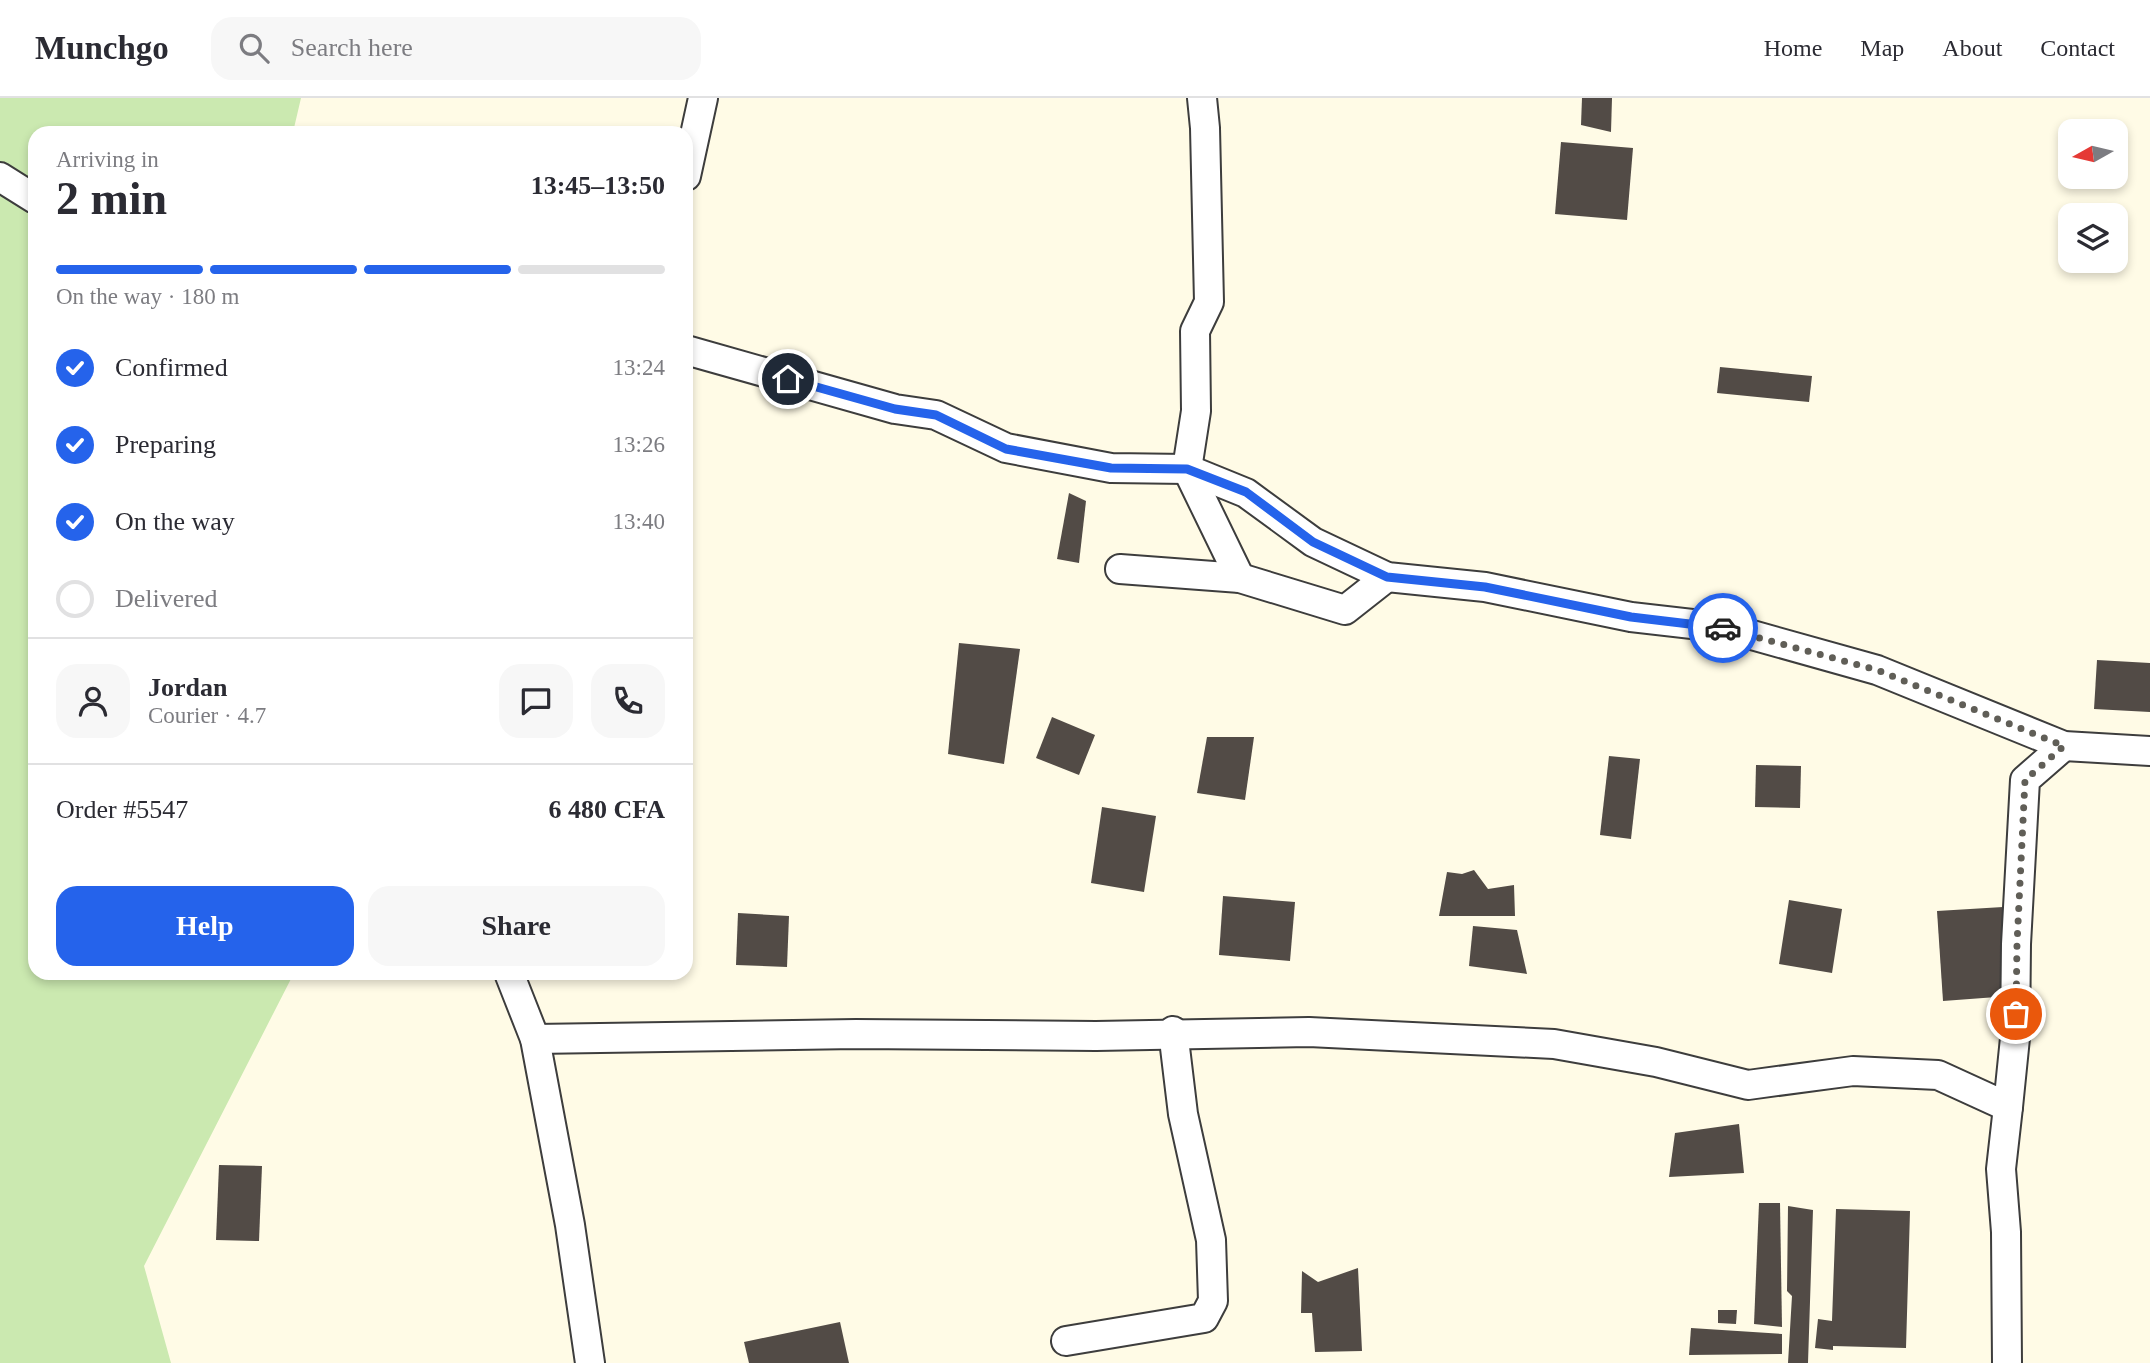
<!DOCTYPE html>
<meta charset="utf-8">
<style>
:root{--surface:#fff;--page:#f7f7f7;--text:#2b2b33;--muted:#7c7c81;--line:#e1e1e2;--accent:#2563eb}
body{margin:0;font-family:"Times New Roman",serif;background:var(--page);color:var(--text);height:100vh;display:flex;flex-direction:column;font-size:26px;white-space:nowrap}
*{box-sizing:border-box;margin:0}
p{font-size:23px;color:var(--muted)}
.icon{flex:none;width:38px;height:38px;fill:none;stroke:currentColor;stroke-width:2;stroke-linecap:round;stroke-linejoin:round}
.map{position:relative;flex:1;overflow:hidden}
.side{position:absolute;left:28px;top:28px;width:665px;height:854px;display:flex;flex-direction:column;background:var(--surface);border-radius:21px;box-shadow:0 4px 10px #0003}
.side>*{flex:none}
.needle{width:46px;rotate:262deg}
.controls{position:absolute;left:2058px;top:21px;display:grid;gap:14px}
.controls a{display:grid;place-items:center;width:70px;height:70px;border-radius:14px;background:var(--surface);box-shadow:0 4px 10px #0003;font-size:35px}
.pin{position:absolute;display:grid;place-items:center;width:60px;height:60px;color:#fff;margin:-30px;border:4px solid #fff;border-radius:50%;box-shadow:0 2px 7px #0007}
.courier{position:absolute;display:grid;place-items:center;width:70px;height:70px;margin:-35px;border:5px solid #2563eb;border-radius:50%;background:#fff;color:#222;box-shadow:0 2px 9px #0007}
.headline em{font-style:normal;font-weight:700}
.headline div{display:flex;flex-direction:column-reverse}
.headline{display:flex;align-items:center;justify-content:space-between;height:119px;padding:0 28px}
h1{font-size:46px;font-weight:700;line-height:52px}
.bar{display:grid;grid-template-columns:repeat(4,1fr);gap:10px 7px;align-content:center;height:84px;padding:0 28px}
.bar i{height:9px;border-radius:5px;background:var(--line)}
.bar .selected{background:var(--accent)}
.bar p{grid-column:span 4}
.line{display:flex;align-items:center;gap:18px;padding:0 28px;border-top:2px solid var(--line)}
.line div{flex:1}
.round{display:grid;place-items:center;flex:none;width:74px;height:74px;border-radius:21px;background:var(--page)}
ol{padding:0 28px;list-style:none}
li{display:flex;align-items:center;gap:21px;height:77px}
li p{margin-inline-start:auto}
li .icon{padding:7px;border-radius:50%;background:var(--accent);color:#fff;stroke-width:4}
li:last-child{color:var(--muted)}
li i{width:38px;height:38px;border:4px solid var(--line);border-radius:50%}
.primary-button{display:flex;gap:14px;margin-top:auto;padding:14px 28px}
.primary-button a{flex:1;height:80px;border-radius:21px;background:var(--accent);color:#fff;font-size:28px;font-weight:700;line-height:80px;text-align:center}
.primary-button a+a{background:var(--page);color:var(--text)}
header{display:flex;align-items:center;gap:42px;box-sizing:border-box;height:98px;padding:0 35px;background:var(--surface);border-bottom:2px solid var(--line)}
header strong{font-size:33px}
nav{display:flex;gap:38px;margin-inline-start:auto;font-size:24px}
.search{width:490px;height:63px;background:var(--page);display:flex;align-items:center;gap:18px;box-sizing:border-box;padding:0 24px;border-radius:21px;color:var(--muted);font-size:26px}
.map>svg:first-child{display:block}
</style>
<header>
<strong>Munchgo</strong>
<div class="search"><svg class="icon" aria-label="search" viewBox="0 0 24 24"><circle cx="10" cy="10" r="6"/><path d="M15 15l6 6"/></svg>Search here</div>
<nav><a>Home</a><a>Map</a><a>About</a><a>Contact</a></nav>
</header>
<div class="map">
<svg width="2150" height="1265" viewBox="0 0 2150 1265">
<rect width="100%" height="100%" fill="#fffbe6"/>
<!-- green -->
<polygon fill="#cbe9b0" points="0,0 301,0 294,30 295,35 35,35 35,875 294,875 144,1168 171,1265 0,1265"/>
<!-- building -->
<g fill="#524b46">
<polygon points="1582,0 1612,0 1611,34 1581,27"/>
<polygon points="1561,44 1633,50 1627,122 1555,116"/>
<polygon points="1720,269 1812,278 1809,304 1717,295"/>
<polygon points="1069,395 1086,403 1079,465 1057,461"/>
<polygon points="959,545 1020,551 1004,666 948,656"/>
<polygon points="2097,562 2150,565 2150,614 2094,611"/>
<polygon points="1052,619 1095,637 1079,677 1036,660"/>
<polygon points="1207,639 1254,639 1245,702 1197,695"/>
<polygon points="1609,658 1640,661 1631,741 1600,737"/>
<polygon points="1756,667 1801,668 1800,710 1755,709"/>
<polygon points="1102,709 1156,718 1144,794 1091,785"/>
<polygon points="1474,772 1488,791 1514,787 1515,818 1439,818 1447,774 1462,776"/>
<polygon points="1223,798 1295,804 1290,863 1219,857"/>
<polygon points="1789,802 1842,811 1832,875 1779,866"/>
<polygon points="2003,809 2010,898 1943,903 1937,813"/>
<polygon points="738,815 789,818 787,869 736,867"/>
<polygon points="1473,828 1517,832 1527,876 1469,868"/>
<polygon points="1739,1026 1744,1075 1669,1079 1675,1035"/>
<polygon points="219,1067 262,1068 259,1143 216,1142"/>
<polygon points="1759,1105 1780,1105 1782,1229 1754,1226"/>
<polygon points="1788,1108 1813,1112 1808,1265 1788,1265 1792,1198 1787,1193"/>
<polygon points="1836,1111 1910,1113 1906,1250 1833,1248 1833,1252 1815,1250 1818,1221 1832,1223"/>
<polygon points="1358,1170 1362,1253 1315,1254 1312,1215 1301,1215 1302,1173 1318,1184"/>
<polygon points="1718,1212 1737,1212 1736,1226 1718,1225"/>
<polygon points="840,1224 849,1265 749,1265 744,1244"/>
<polygon points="1691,1230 1782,1236 1782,1256 1689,1257"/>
</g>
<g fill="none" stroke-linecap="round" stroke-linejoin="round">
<defs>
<g id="minor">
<polyline points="1202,0 1205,30 1209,204 1195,233 1196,313 1187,371 1240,480"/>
<polyline points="686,78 703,0"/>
<polyline points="0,79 35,101"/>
<polyline points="686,252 895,311 936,317 1006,350 1111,370 1187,371 1246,395 1313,444 1387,479 1485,489 1631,519 1727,530 1877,572 2064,648 2150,653"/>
<polyline points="1120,471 1240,480 1345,512 1387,479"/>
<polyline points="509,875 535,941 570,1127 590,1265"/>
<polyline points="535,941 856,936 1096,938 1309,934 1554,946 1656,964 1748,987 1853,973 1938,977 2008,1009 2015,940 2016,846 2025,682 2064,648"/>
<polyline points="1066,1243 1204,1220 1213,1203 1211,1142 1183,1016 1173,933"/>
<polyline points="2007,1265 2006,1134 2001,1071 2008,1009"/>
</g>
</defs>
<!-- minor casing -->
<use href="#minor" stroke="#3d3d3d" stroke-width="32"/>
<!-- minor -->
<use href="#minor" stroke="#fff" stroke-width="28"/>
</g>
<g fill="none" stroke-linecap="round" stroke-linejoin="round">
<!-- done -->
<polyline stroke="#605e57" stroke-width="7" stroke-dasharray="0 12.6" points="1723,530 1877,572 2064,648 2025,682 2017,846 2016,916"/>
<!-- route -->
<polyline stroke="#2563eb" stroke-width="9" points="788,281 895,311 936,317 1006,351 1111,370 1187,371 1246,394 1313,444 1387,479 1485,489 1631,519 1723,530"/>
</g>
</svg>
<div class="controls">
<a><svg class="needle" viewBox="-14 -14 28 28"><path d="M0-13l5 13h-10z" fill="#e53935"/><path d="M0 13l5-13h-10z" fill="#7c7c81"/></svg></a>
<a><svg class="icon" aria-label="layers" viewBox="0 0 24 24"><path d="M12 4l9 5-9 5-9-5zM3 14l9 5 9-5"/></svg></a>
</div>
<div class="pin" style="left:2016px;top:916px;background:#ea580c"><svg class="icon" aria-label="bag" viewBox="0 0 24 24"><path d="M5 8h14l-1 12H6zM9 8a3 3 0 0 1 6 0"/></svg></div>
<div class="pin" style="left:788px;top:281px;background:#1f2937"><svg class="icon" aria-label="home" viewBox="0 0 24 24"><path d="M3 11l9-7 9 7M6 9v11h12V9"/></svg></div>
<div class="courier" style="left:1723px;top:530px"><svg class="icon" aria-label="car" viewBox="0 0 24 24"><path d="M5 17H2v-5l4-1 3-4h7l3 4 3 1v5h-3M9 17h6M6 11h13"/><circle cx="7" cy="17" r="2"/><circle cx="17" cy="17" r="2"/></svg></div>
<section class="side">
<div class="headline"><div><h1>2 min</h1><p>Arriving in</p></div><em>13:45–13:50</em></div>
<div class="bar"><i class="selected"></i><i class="selected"></i><i class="selected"></i><i></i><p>On the way · 180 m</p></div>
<ol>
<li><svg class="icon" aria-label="check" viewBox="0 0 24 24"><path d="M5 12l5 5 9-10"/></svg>Confirmed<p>13:24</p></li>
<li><svg class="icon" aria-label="check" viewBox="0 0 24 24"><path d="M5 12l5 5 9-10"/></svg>Preparing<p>13:26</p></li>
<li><svg class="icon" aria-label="check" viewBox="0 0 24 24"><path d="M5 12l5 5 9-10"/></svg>On the way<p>13:40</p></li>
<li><i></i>Delivered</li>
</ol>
<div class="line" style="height:126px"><a class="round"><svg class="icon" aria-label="person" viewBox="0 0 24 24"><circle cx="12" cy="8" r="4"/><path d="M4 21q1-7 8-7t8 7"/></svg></a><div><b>Jordan</b><p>Courier · 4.7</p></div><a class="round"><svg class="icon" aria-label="chat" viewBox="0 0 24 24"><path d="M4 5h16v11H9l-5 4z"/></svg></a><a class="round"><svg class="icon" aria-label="phone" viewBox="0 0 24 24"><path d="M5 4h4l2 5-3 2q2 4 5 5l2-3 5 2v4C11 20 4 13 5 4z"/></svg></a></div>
<div class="line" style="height:91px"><div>Order #5547</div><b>6 480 CFA</b></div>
<div class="primary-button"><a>Help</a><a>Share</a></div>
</section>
</div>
